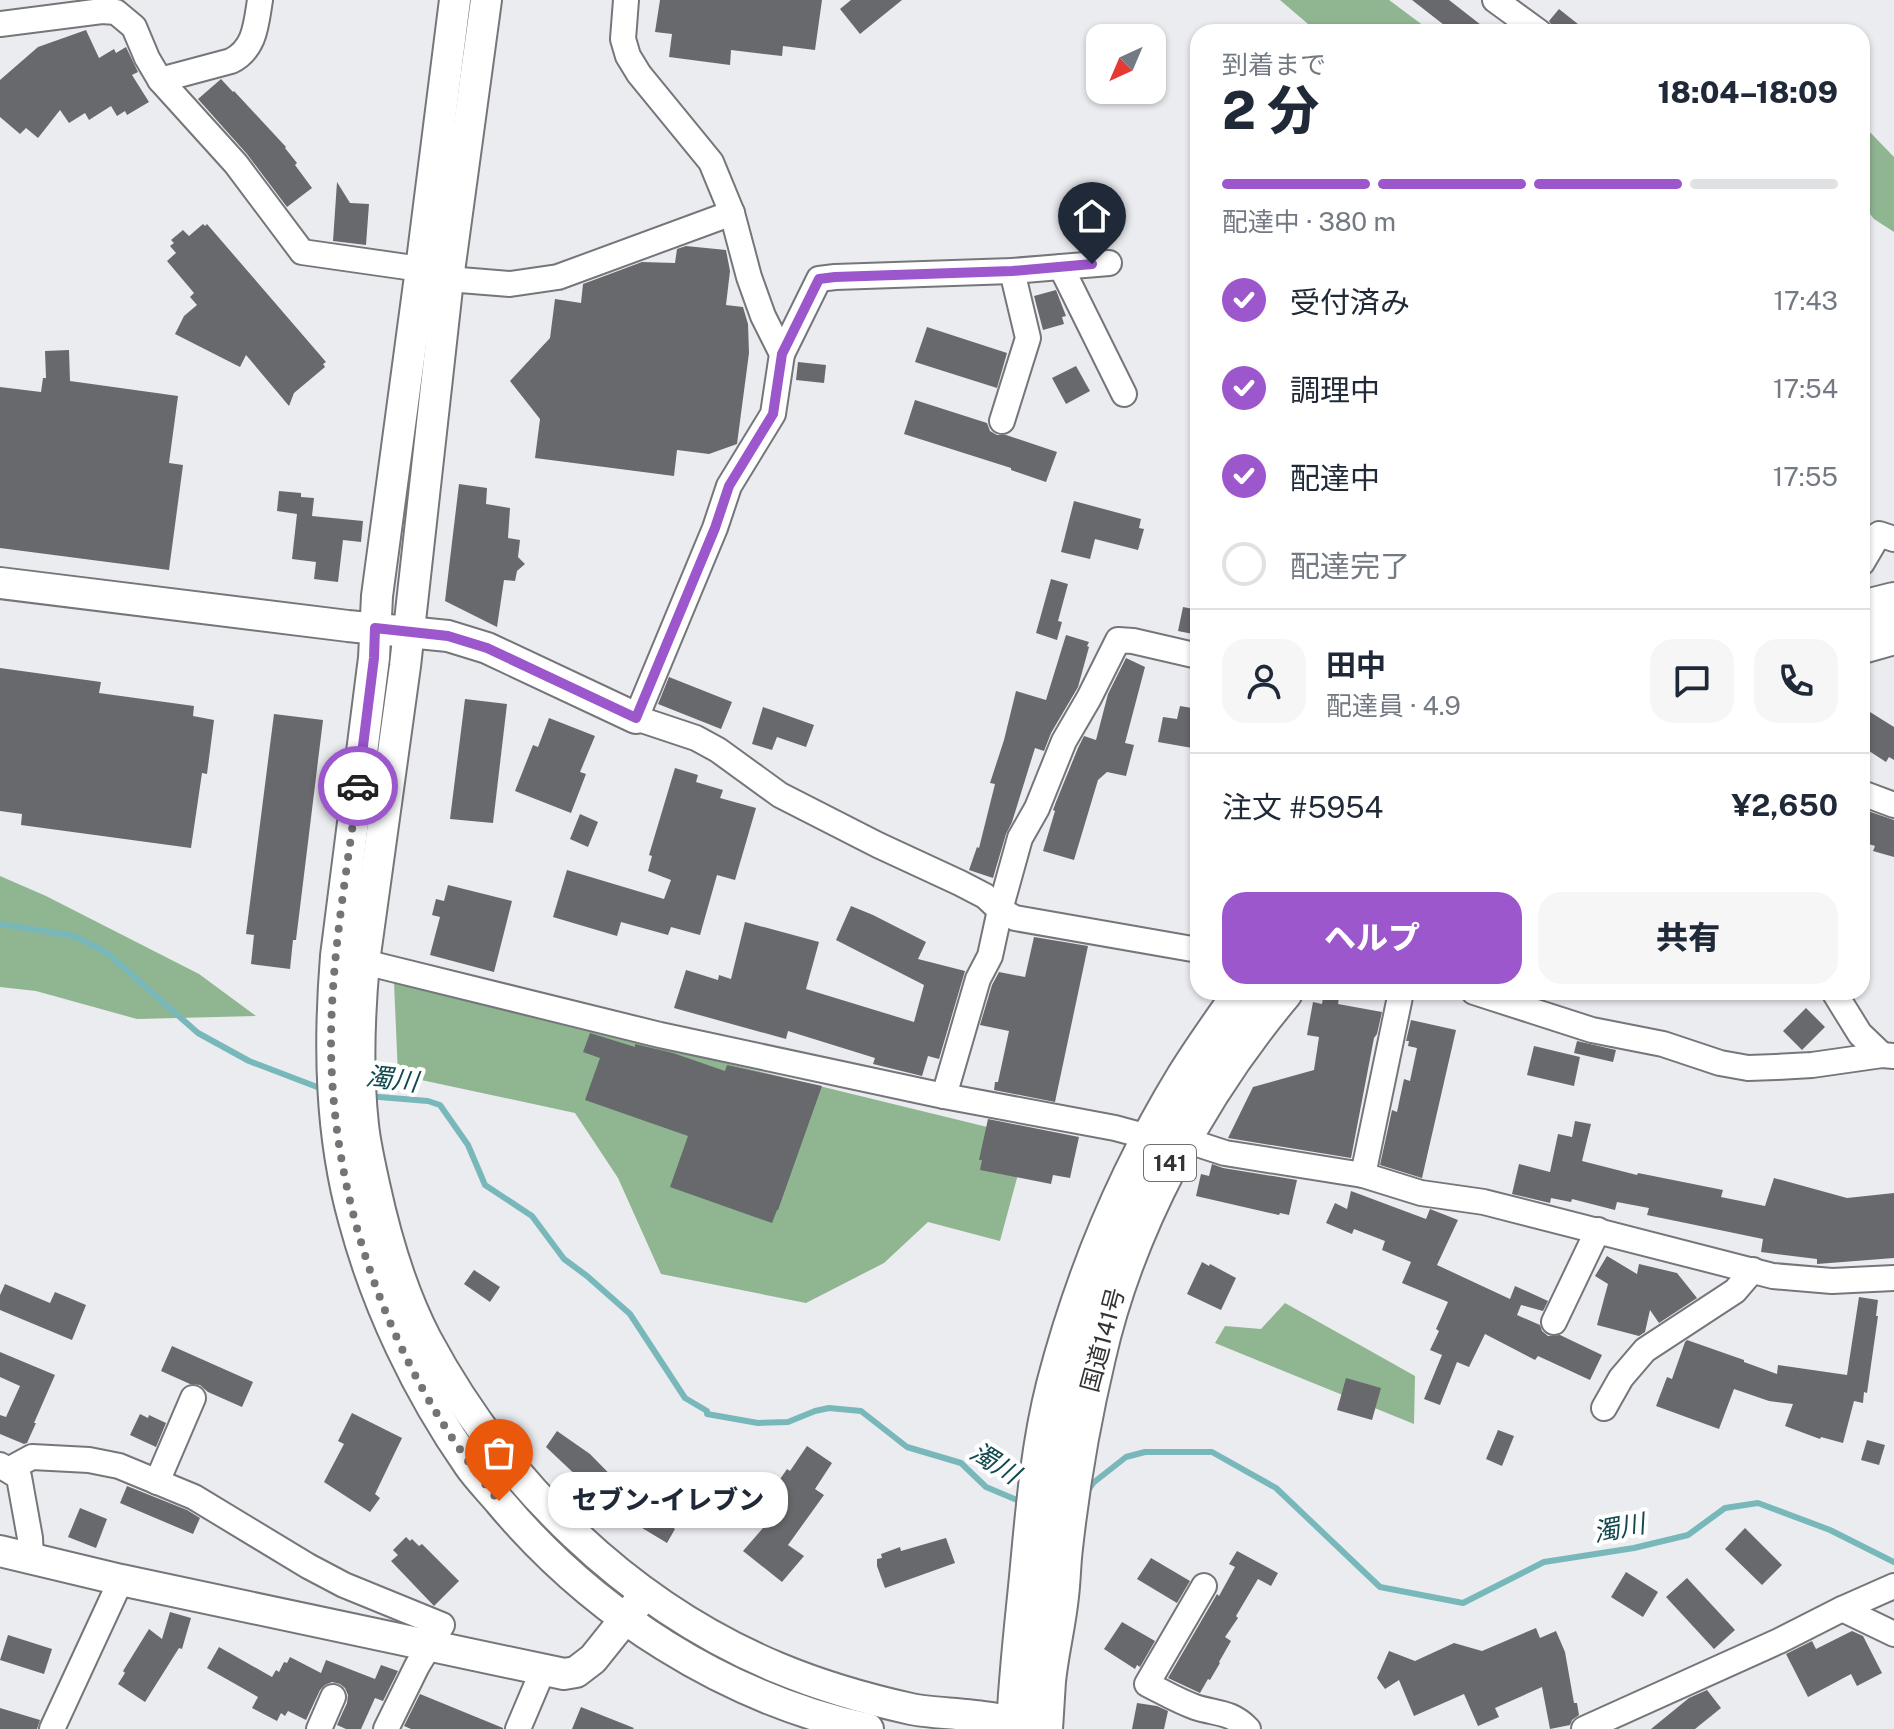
<!DOCTYPE html>
<html lang="ja">
<meta charset="utf-8">
<style>
:root{--surface:#fff;--page:#f6f6f7;--text:#1f2937;--muted:#747a83;--line:#e0e1e3;--accent:#9c57cc}
body{margin:0;font-family:"Public Sans","Noto Sans JP",sans-serif;background:var(--page);color:var(--text);height:100vh;display:flex;flex-direction:column;font-size:30px;white-space:nowrap}
*{box-sizing:border-box;margin:0}
p{font-size:26px;color:var(--muted)}
.icon{flex:none;width:44px;height:44px;fill:none;stroke:currentColor;stroke-width:2;stroke-linecap:round;stroke-linejoin:round}
.map{position:relative;flex:1;overflow:hidden}
.details{position:absolute;left:1190px;top:24px;width:680px;height:976px;display:flex;flex-direction:column;background:var(--surface);border-radius:24px;box-shadow:0 2px 6px #0004}
.details>*{flex:none}
.needle{width:52px;rotate:224deg}
.tools{position:absolute;left:1086px;top:24px;display:grid;gap:16px}
.tools a{display:grid;place-items:center;width:80px;height:80px;border-radius:16px;background:var(--surface);box-shadow:0 2px 6px #0004;font-size:40px}
.pin{position:absolute;display:grid;place-items:center;width:68px;height:68px;color:#fff;margin:-82px -34px;border-radius:50% 50% 50% 0;rotate:-45deg;box-shadow:0 0 8px #0007}
.pin .icon{rotate:45deg}
.courier{position:absolute;display:grid;place-items:center;width:80px;height:80px;margin:-40px;border:6px solid #9c57cc;border-radius:50%;background:#fff;color:#222;box-shadow:0 2px 10px #0007}
.bubble{position:absolute;height:56px;border-radius:24px;background:var(--surface);box-shadow:0 2px 6px #0004;font-size:26px;font-weight:800;line-height:56px;text-align:center}
.headline em{font-style:normal;font-weight:800}
.headline div{display:flex;flex-direction:column-reverse}
.headline{display:flex;align-items:center;justify-content:space-between;height:136px;padding:0 32px}
h1{font-size:52px;font-weight:800;line-height:60px}
.bar{display:grid;grid-template-columns:repeat(4,1fr);gap:12px 8px;align-content:center;height:96px;padding:0 32px}
.bar i{height:10px;border-radius:6px;background:var(--line)}
.bar .on{background:var(--accent)}
.bar p{grid-column:span 4}
.line{display:flex;align-items:center;gap:20px;padding:0 32px;border-top:2px solid var(--line)}
.line div{flex:1}
.round{display:grid;place-items:center;flex:none;width:84px;height:84px;border-radius:24px;background:var(--page)}
ol{padding:0 32px;list-style:none}
li{display:flex;align-items:center;gap:24px;height:88px}
li p{margin-inline-start:auto}
li .icon{padding:8px;border-radius:50%;background:var(--accent);color:#fff;stroke-width:4}
li:last-child{color:var(--muted)}
li i{width:44px;height:44px;border:4px solid var(--line);border-radius:50%}
.button{display:flex;gap:16px;margin-top:auto;padding:16px 32px}
.button a{flex:1;height:92px;border-radius:24px;background:var(--accent);color:#fff;font-size:32px;font-weight:800;line-height:92px;text-align:center}
.button a+a{background:var(--page);color:var(--text)}
.map>svg:first-child{display:block}
</style>
<div class="map">
<svg width="1894" height="1729" viewBox="0 0 1894 1729">
<rect width="100%" height="100%" fill="#ebecf0"/>
<!-- forest -->
<g fill="#90b591">
<polygon points="1280,0 1389,0 1432,32 1350,32 1315,30"/>
<polygon points="1862,124 1894,157 1894,232 1874,219 1862,204"/>
<polygon points="0,876 46,896 199,974 256,1016 137,1019 36,991 0,987"/>
<polygon points="394,982 1028,1137 1000,1241 928,1222 884,1263 806,1303 661,1274 618,1178 575,1113 398,1075"/>
<polygon points="1285,1303 1415,1376 1414,1424 1215,1343 1225,1326 1261,1329"/>
</g>
<g fill="none" stroke-linecap="round" stroke-linejoin="round">
<!-- stream -->
<g stroke="#78b8bb" stroke-width="6">
<polyline points="0,924 74,936 106,952 198,1033 249,1061 325,1090"/>
<polyline points="367,1096 428,1101 440,1105 468,1145 485,1185 532,1216 564,1259 587,1276 630,1314 685,1398 707,1411 707,1414 758,1423 788,1422 815,1411 829,1408 861,1411 907,1447 961,1463 986,1487 1017,1500 1023,1500"/>
<polyline points="1085,1490 1089,1489 1093,1483 1126,1457 1145,1452 1212,1452 1276,1488 1380,1587 1463,1603 1544,1562 1634,1548 1688,1535 1725,1508 1758,1503 1830,1530 1894,1562"/>
</g>
</g>
<!-- building -->
<g fill="#68696d">
<polygon points="660,0 822,0 815,50 783,46 782,56 731,50 730,65 669,57 672,34 655,32"/>
<polygon points="851,0 902,0 860,34 840,9"/>
<polygon points="1412,0 1449,0 1490,32 1453,32"/>
<polygon points="1559,9 1588,32 1559,32 1553,27 1549,21"/>
<polygon points="86,30 99,58 114,49 116,53 126,47 138,72 132,75 149,102 127,115 125,111 117,116 111,106 89,120 85,113 69,123 60,110 38,138 26,128 20,134 0,117 0,80 38,47"/>
<polygon points="221,79 233,92 234,91 286,147 285,148 297,163 295,165 312,188 287,207 247,154 198,99"/>
<polygon points="337,182 350,203 369,204 366,245 333,241"/>
<polygon points="203,224 205,226 207,224 326,362 323,364 325,367 294,393 289,406 246,355 240,367 175,334 184,316 197,305 190,297 194,293 167,261 176,253 170,246 174,243 171,240 183,230 189,236"/>
<polygon points="686,246 726,250 730,271 726,305 743,307 748,324 749,353 737,444 709,454 677,450 674,476 535,458 540,419 510,381 550,338 555,299 581,303 583,284 642,262 675,263 677,249"/>
<polygon points="1056,290 1066,316 1062,317 1064,324 1043,330 1034,296"/>
<polygon points="927,327 1007,353 997,388 915,362"/>
<polygon points="69,350 70,381 178,396 169,463 183,465 169,570 0,548 0,387 41,392 43,378 46,378 45,351"/>
<polygon points="798,362 826,365 824,383 796,380"/>
<polygon points="1076,366 1090,391 1066,404 1052,378"/>
<polygon points="915,400 987,423 990,431 997,435 1006,435 1057,452 1046,482 1011,470 1011,468 904,434"/>
<polygon points="459,484 487,488 486,504 510,508 508,538 520,540 518,557 525,564 517,571 515,581 504,580 497,627 445,601"/>
<polygon points="279,491 301,493 301,497 314,498 312,516 363,521 361,542 343,540 338,582 314,579 316,562 292,559 297,514 277,511"/>
<polygon points="1074,501 1141,519 1139,528 1144,529 1138,550 1095,539 1090,559 1061,552"/>
<polygon points="1051,579 1068,584 1058,621 1062,622 1057,640 1036,633"/>
<polygon points="1183,607 1198,610 1198,635 1178,631"/>
<polygon points="1066,635 1089,642 1087,646 1089,647 1078,687 1051,733 1044,751 1035,748 1012,822 1006,834 993,878 969,870 977,847 979,848 995,784 990,783 1004,740 1016,691 1046,700"/>
<polygon points="1126,658 1145,667 1125,743 1134,745 1126,776 1107,772 1098,780 1074,860 1043,851 1055,811 1053,810 1056,802 1078,748 1084,736 1096,740 1108,694"/>
<polygon points="0,668 101,682 99,693 194,706 193,716 214,720 207,774 202,773 191,848 21,825 22,814 0,811"/>
<polygon points="669,677 732,702 721,729 658,704"/>
<polygon points="465,699 507,704 493,823 450,819"/>
<polygon points="1180,706 1198,709 1198,749 1158,742 1163,717 1177,719"/>
<polygon points="763,707 814,725 806,747 777,737 772,750 752,744"/>
<polygon points="1862,707 1894,727 1894,760 1889,757 1886,762 1866,749 1868,745 1862,741"/>
<polygon points="274,714 323,720 296,940 293,940 290,969 251,964 254,935 246,934"/>
<polygon points="549,718 595,736 580,772 586,774 571,813 515,791 533,745 538,747"/>
<polygon points="675,768 698,775 696,782 723,790 720,798 756,808 735,880 717,875 700,935 671,927 668,935 621,922 617,936 553,917 567,870 664,899 671,880 648,871 652,856 649,855"/>
<polygon points="1862,809 1894,820 1894,857 1873,851 1875,846 1862,842"/>
<polygon points="580,814 598,822 588,847 570,839"/>
<polygon points="448,885 512,901 494,972 430,955 440,917 432,915 436,899 444,901"/>
<polygon points="851,906 873,915 926,942 918,959 965,971 939,1059 928,1056 922,1076 873,1064 875,1058 788,1031 786,1039 674,1008 686,970 718,980 719,975 731,979 745,922 819,942 806,989 914,1022 924,985 836,940"/>
<polygon points="1034,937 1088,946 1055,1102 994,1090 995,1082 998,1082 1009,1031 980,1025 992,985 999,972 1025,977"/>
<polygon points="1324,992 1340,992 1338,1004 1382,1012 1377,1034 1374,1038 1351,1158 1228,1138 1253,1087 1314,1070 1319,1037 1307,1035 1313,1002 1322,1004"/>
<polygon points="1806,1008 1825,1027 1802,1050 1783,1031"/>
<polygon points="1411,1020 1456,1030 1422,1178 1380,1165 1392,1110 1397,1112 1404,1079 1410,1081 1417,1048 1408,1046 1409,1041 1406,1041"/>
<polygon points="590,1033 635,1047 635,1044 673,1053 725,1071 727,1065 822,1086 778,1210 777,1210 772,1223 670,1187 688,1136 585,1100 600,1058 583,1052"/>
<polygon points="1577,1041 1616,1050 1613,1062 1574,1053"/>
<polygon points="1534,1046 1580,1057 1574,1086 1527,1075"/>
<polygon points="988,1119 1079,1137 1070,1178 1053,1175 1051,1184 980,1170 982,1160 979,1160"/>
<polygon points="1575,1121 1591,1124 1582,1161 1637,1175 1638,1173 1723,1190 1721,1197 1765,1206 1774,1178 1847,1198 1894,1193 1894,1258 1817,1264 1817,1259 1761,1252 1763,1239 1647,1215 1649,1208 1617,1202 1615,1210 1572,1199 1571,1202 1551,1198 1550,1203 1512,1194 1519,1164 1550,1172 1558,1134 1572,1137"/>
<polygon points="1212,1164 1223,1168 1297,1180 1289,1215 1280,1213 1279,1215 1196,1196 1201,1174 1209,1176"/>
<polygon points="1351,1191 1426,1219 1430,1209 1458,1220 1437,1265 1510,1299 1515,1286 1548,1301 1543,1311 1521,1305 1517,1315 1540,1325 1542,1331 1548,1336 1560,1335 1602,1355 1590,1380 1538,1356 1535,1360 1485,1334 1469,1367 1457,1362 1440,1405 1424,1399 1442,1355 1430,1350 1439,1331 1436,1329 1448,1302 1402,1283 1411,1262 1382,1250 1385,1241 1354,1229 1352,1234 1326,1223 1335,1203 1347,1209"/>
<polygon points="1607,1256 1637,1274 1639,1264 1677,1273 1697,1298 1659,1323 1650,1310 1645,1332 1639,1336 1597,1325 1608,1284 1595,1276"/>
<polygon points="1202,1262 1209,1266 1210,1264 1236,1278 1221,1310 1187,1294"/>
<polygon points="474,1270 500,1287 490,1302 464,1284"/>
<polygon points="5,1284 50,1303 55,1292 86,1305 72,1340 0,1310 0,1295"/>
<polygon points="1859,1297 1878,1300 1876,1316 1878,1316 1867,1393 1864,1392 1863,1403 1854,1401 1843,1443 1821,1437 1820,1439 1785,1426 1793,1404 1769,1401 1734,1389 1719,1429 1656,1406 1667,1377 1672,1379 1685,1342 1687,1340 1744,1360 1744,1362 1777,1374 1778,1365 1847,1375"/>
<polygon points="172,1346 253,1382 242,1407 208,1392 200,1385 190,1384 161,1371"/>
<polygon points="0,1352 55,1375 34,1423 36,1423 27,1443 24,1444 0,1434 0,1415 6,1417 20,1386 0,1377"/>
<polygon points="1346,1378 1381,1388 1372,1420 1337,1410"/>
<polygon points="352,1413 402,1438 375,1494 380,1498 370,1512 324,1482 344,1444 338,1441"/>
<polygon points="140,1414 148,1418 149,1415 166,1423 156,1447 130,1435"/>
<polygon points="1498,1430 1514,1436 1502,1466 1486,1459"/>
<polygon points="557,1431 590,1454 640,1505 643,1499 665,1513 661,1520 675,1529 667,1543 609,1508 605,1512 579,1484 582,1481 546,1447"/>
<polygon points="1867,1440 1885,1445 1879,1465 1861,1460"/>
<polygon points="807,1446 832,1463 815,1489 824,1495 788,1545 804,1556 782,1582 743,1551 763,1528 752,1520 787,1469 790,1471"/>
<polygon points="127,1486 187,1510 200,1518 193,1534 120,1503"/>
<polygon points="80,1508 107,1519 96,1548 68,1537"/>
<polygon points="1745,1528 1782,1565 1762,1585 1725,1549"/>
<polygon points="406,1537 410,1541 412,1539 419,1546 422,1544 459,1581 434,1606 391,1561 398,1555 393,1550"/>
<polygon points="946,1538 955,1563 885,1588 877,1566 877,1559 882,1558 881,1554 900,1547 901,1551"/>
<polygon points="1237,1551 1278,1573 1271,1586 1258,1579 1236,1616 1238,1618 1225,1637 1231,1641 1219,1662 1220,1663 1210,1680 1208,1679 1200,1693 1168,1678 1217,1594 1219,1596 1235,1567 1229,1564"/>
<polygon points="1151,1558 1190,1581 1177,1603 1137,1579"/>
<polygon points="1626,1572 1658,1592 1643,1617 1611,1597"/>
<polygon points="1687,1578 1735,1630 1714,1649 1666,1597"/>
<polygon points="170,1612 191,1618 182,1649 179,1648 145,1702 118,1684 125,1673 123,1671 149,1629 162,1639"/>
<polygon points="1122,1622 1155,1641 1140,1667 1137,1665 1135,1669 1104,1649"/>
<polygon points="1536,1628 1540,1638 1556,1631 1565,1652 1574,1703 1577,1703 1579,1715 1572,1720 1570,1725 1550,1729 1542,1687 1495,1708 1499,1717 1478,1726 1464,1694 1414,1716 1399,1680 1385,1689 1377,1678 1389,1651 1415,1661 1454,1643 1482,1651"/>
<polygon points="1852,1631 1863,1636 1882,1673 1857,1686 1851,1674 1808,1697 1786,1654 1812,1641 1816,1649"/>
<polygon points="8,1635 52,1649 44,1674 0,1660"/>
<polygon points="219,1647 272,1677 276,1670 279,1672 284,1662 287,1663 290,1657 321,1673 326,1660 375,1679 381,1665 398,1671 383,1701 375,1698 361,1729 346,1729 337,1725 347,1703 348,1695 345,1688 340,1684 332,1682 325,1685 320,1690 306,1720 288,1711 285,1716 281,1713 277,1721 252,1708 258,1697 207,1668"/>
<polygon points="1707,1690 1721,1708 1695,1729 1651,1729 1689,1698"/>
<polygon points="420,1694 503,1728 503,1729 411,1729 404,1726"/>
<polygon points="1137,1703 1157,1706 1168,1711 1164,1729 1132,1729"/>
<polygon points="581,1707 634,1728 633,1729 572,1729"/>
<polygon points="0,1708 40,1720 37,1729 0,1729"/>
</g>
<g fill="none" stroke-linecap="round" stroke-linejoin="round">
<defs>
<g id="minor">
<polyline points="626,0 623,39 628,56 639,74 711,162 732,213 749,277 763,316 782,354 773,414 729,486 715,528 636,718 696,738 718,750 780,795 878,845 960,883 985,896 1000,910 1015,918 1198,950"/>
<polyline points="1495,0 1539,32"/>
<polyline points="0,24 102,11 116,12 134,27 147,58 160,80 236,164 302,252 421,269"/>
<path d="M160 80 231 61C255 49 256 25 260 0"/>
<polyline points="1061,267 1124,394"/>
<polyline points="448,279 510,284 558,277 732,213"/>
<polyline points="782,354 819,279 835,277 1012,271 1109,263"/>
<polyline points="1002,421 1028,338 1012,271"/>
<polyline points="1862,563 1879,534 1894,539"/>
<polyline points="1862,793 1894,805"/>
<polyline points="364,962 660,1035 944,1096 1115,1128 1152,1138"/>
<polyline points="1474,992 1592,1030 1663,1044 1720,1063 1748,1068 1776,1067 1812,1065 1882,1055 1894,1056"/>
<polyline points="1834,992 1860,1034 1882,1055"/>
<polyline points="944,1096 978,979 990,956 1000,910 1020,838 1037,808 1064,741 1089,698 1118,640 1133,641 1198,656"/>
<polyline points="1182,1139 1225,1153 1363,1175 1421,1193 1484,1202 1773,1276 1832,1281 1894,1278"/>
<polyline points="1363,1175 1401,992"/>
<polyline points="1554,1322 1598,1230"/>
<polyline points="1604,1408 1621,1378 1645,1350 1735,1291 1753,1270"/>
<polyline points="0,1465 19,1477 30,1538 31,1557"/>
<polyline points="8,1470 32,1457 89,1460 119,1466 194,1497 308,1566 344,1585 442,1625 417,1666 386,1729"/>
<polyline points="157,1482 193,1398"/>
<path d="M1204 1586 1147 1684C1163 1692 1178 1701 1195 1707 1216 1714 1231 1711 1248 1729"/>
<polyline points="1842,1609 1894,1634"/>
<polyline points="52,1729 121,1580"/>
<polyline points="319,1729 333,1697"/>
<polyline points="518,1729 543,1670"/>
<polyline points="1584,1729 1779,1641 1842,1609 1894,1586"/>
</g>
<g id="tertiary">
<path d="M455 0 421 269 377 596 374 658 336 956C329 1044 330 1134 354 1220 377 1306 418 1392 469 1465 478 1478 490 1490 500 1502 594 1614 725 1698 868 1729"/>
<path d="M486 0 448 279 405 666 364 962C359 1016 357 1071 363 1125 365 1145 370 1165 374 1184 385 1235 402 1293 426 1339 503 1483 627 1605 778 1668 821 1686 866 1699 911 1709 939 1715 1003 1713 1023 1729"/>
<polyline points="0,583 348,626 448,636 487,648 636,718"/>
<polyline points="0,1551 121,1580 564,1674 576,1672 593,1659 637,1604"/>
</g>
<g id="trunk">
<polyline points="1862,610 1894,602"/>
<polyline points="1862,644 1894,635"/>
<path d="M1016 1729C1018 1678 1024 1628 1029 1577 1035 1513 1040 1448 1056 1385 1084 1277 1128 1172 1186 1077 1204 1048 1224 1020 1244 992"/>
<path d="M1043 1729C1044 1713 1045 1697 1046 1681 1049 1652 1056 1625 1059 1596 1061 1580 1061 1564 1063 1548 1070 1484 1081 1420 1096 1357 1125 1228 1198 1093 1283 992"/>
</g>
</defs>
<!-- minor casing -->
<use href="#minor" stroke="#75767a" stroke-width="28"/>
<!-- tertiary casing -->
<use href="#tertiary" stroke="#75767a" stroke-width="34"/>
<!-- trunk casing -->
<use href="#trunk" stroke="#75767a" stroke-width="42"/>
<!-- minor -->
<use href="#minor" stroke="#fff" stroke-width="24"/>
<!-- tertiary -->
<use href="#tertiary" stroke="#fff" stroke-width="30"/>
<!-- trunk -->
<use href="#trunk" stroke="#fff" stroke-width="38"/>
</g>
<g fill="none" stroke-linecap="round" stroke-linejoin="round">
<!-- done -->
<path stroke="#737476" stroke-width="8" stroke-dasharray="0 14.4" d="M358 786C347 871 331 958 331 1044 332 1209 394 1375 499 1501"/>
<!-- route -->
<polyline stroke="#9c57cc" stroke-width="10" points="358,786 374,658 375,628 448,636 487,648 636,718 715,528 729,486 773,414 782,354 819,279 835,277 1012,271 1092,264"/>
</g>
<g text-anchor="middle" stroke-width="8" stroke-linejoin="round" paint-order="stroke">
<!-- shield labels -->
<rect fill="#fff" stroke="#707072" stroke-width="2" x="1144" y="1145" width="52" height="36" rx="6"/>
<g font-size="22" font-weight="bold" fill="#333335">
<text x="1170" y="1171">141</text>
</g>
<!-- street labels -->
<g font-size="24" fill="#333335" stroke="#fff">
<text transform="translate(1103 1340) rotate(-75)" y="8">国道141号</text>
</g>
<!-- water labels -->
<g font-size="26" font-style="italic" fill="#104a4e" stroke="#fff">
<text transform="translate(392 1079) rotate(7)" y="9">濁川</text>
<text transform="translate(995 1463) rotate(32)" y="9">濁川</text>
<text transform="translate(1619 1528) rotate(-11)" y="9">濁川</text>
</g>
</g>
</svg>
<div class="tools">
<a><svg class="needle" viewBox="-14 -14 28 28"><path d="M0-13l5 13h-10z" fill="#e53935"/><path d="M0 13l5-13h-10z" fill="#747a83"/></svg></a>
</div>
<div class="pin" style="left:499px;top:1501px;background:#ea580c"><svg class="icon" aria-label="bag" viewBox="0 0 24 24"><path d="M5 8h14l-1 12H6zM9 8a3 3 0 0 1 6 0"/></svg></div>
<div class="pin" style="left:1092px;top:264px;background:#1f2937"><svg class="icon" aria-label="home" viewBox="0 0 24 24"><path d="M3 11l9-7 9 7M6 9v11h12V9"/></svg></div>
<div class="courier" style="left:358px;top:786px"><svg class="icon" aria-label="car" viewBox="0 0 24 24"><path d="M5 17H2v-5l4-1 3-4h7l3 4 3 1v5h-3M9 17h6M6 11h13"/><circle cx="7" cy="17" r="2"/><circle cx="17" cy="17" r="2"/></svg></div>
<div class="bubble" style="left:548px;top:1472px;width:240px">セブン-イレブン</div>
<section class="details">
<div class="headline"><div><h1>2 分</h1><p>到着まで</p></div><em>18:04–18:09</em></div>
<div class="bar"><i class="on"></i><i class="on"></i><i class="on"></i><i></i><p>配達中 · 380 m</p></div>
<ol>
<li><svg class="icon" aria-label="check" viewBox="0 0 24 24"><path d="M5 12l5 5 9-10"/></svg>受付済み<p>17:43</p></li>
<li><svg class="icon" aria-label="check" viewBox="0 0 24 24"><path d="M5 12l5 5 9-10"/></svg>調理中<p>17:54</p></li>
<li><svg class="icon" aria-label="check" viewBox="0 0 24 24"><path d="M5 12l5 5 9-10"/></svg>配達中<p>17:55</p></li>
<li><i></i>配達完了</li>
</ol>
<div class="line" style="height:144px"><a class="round"><svg class="icon" aria-label="person" viewBox="0 0 24 24"><circle cx="12" cy="8" r="4"/><path d="M4 21q1-7 8-7t8 7"/></svg></a><div><b>田中</b><p>配達員 · 4.9</p></div><a class="round"><svg class="icon" aria-label="chat" viewBox="0 0 24 24"><path d="M4 5h16v11H9l-5 4z"/></svg></a><a class="round"><svg class="icon" aria-label="phone" viewBox="0 0 24 24"><path d="M5 4h4l2 5-3 2q2 4 5 5l2-3 5 2v4C11 20 4 13 5 4z"/></svg></a></div>
<div class="line" style="height:104px"><div>注文 #5954</div><b>¥2,650</b></div>
<div class="button"><a>ヘルプ</a><a>共有</a></div>
</section>
</div>
